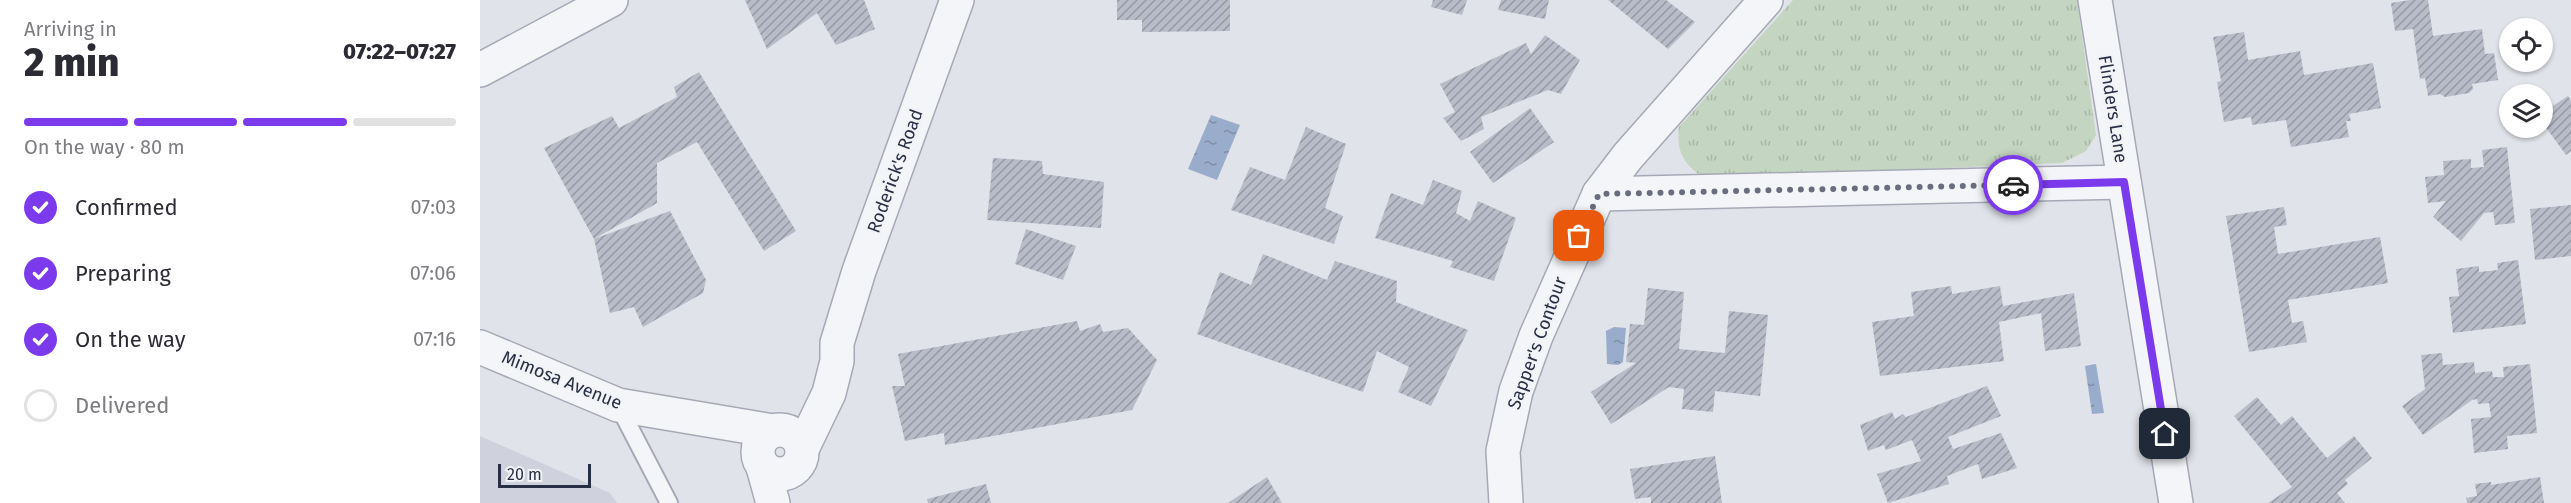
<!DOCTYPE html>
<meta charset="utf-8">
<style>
:root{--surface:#fff;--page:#f7f7f7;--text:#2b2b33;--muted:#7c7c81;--line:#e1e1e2;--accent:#7c3aed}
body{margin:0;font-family:"Fira Sans",sans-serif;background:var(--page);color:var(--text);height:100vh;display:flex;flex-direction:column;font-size:22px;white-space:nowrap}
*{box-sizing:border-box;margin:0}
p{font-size:20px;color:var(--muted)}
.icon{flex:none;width:33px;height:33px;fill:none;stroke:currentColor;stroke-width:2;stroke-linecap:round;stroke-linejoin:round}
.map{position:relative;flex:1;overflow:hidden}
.sheet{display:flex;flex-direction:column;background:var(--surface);width:480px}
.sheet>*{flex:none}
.controls{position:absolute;left:2019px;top:18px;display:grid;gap:12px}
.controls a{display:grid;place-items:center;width:54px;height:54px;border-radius:50%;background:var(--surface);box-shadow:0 2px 4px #0004;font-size:30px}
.scale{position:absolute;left:18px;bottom:15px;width:93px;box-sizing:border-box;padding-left:6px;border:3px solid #282e43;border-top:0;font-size:16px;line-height:21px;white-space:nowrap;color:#282e43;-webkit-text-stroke:4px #f1f3f7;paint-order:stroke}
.pin{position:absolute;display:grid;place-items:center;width:51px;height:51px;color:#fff;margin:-26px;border-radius:12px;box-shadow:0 3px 9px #0006}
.courier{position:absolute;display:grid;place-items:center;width:60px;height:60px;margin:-30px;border:4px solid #7c3aed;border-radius:50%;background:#fff;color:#222;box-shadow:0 2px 8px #0007}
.headline em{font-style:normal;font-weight:800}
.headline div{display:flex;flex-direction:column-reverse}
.headline{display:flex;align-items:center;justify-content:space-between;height:102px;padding:0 24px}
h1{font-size:39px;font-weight:800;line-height:45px}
.bar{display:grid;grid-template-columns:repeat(4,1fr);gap:9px 6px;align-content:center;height:72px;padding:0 24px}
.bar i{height:8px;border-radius:4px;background:var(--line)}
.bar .on{background:var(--accent)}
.bar p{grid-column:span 4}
ol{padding:0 24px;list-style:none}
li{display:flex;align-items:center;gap:18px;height:66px}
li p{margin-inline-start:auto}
li .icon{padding:6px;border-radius:50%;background:var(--accent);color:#fff;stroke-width:4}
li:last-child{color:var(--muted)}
li i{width:33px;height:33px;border:3px solid var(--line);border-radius:50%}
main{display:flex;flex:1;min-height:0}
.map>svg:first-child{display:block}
</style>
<main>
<section class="sheet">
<div class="headline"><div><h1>2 min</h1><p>Arriving in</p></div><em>07:22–07:27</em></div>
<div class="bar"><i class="on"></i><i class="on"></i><i class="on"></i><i></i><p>On the way · 80 m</p></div>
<ol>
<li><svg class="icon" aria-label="check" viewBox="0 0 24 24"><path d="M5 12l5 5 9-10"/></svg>Confirmed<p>07:03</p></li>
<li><svg class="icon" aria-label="check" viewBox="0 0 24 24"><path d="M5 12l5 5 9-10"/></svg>Preparing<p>07:06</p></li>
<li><svg class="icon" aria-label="check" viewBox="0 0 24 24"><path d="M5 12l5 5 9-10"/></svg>On the way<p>07:16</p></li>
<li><i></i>Delivered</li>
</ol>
</section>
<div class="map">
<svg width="2091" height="503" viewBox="0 0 2091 503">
<defs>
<pattern id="park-tufts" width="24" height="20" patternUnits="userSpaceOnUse" patternTransform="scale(1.5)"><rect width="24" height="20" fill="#c4d5c1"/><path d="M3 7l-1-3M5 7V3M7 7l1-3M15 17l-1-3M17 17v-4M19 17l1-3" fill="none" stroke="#a8b7a7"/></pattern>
<pattern id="water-ripples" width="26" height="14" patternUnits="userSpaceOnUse" patternTransform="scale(1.5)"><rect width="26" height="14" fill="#9aaccc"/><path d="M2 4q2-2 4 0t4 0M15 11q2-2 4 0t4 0" fill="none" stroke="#7e8ca7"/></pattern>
<pattern id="building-hatch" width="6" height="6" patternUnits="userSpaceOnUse" patternTransform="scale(1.5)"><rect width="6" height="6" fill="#b8bcc8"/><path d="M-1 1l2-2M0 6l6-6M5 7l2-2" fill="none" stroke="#9699a4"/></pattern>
</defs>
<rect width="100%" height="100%" fill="#e1e3ea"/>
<!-- built -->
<polygon fill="#cfd2dc" points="0,436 130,493 137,503 0,503"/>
<!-- park -->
<path fill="url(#park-tufts)" d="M1313 0H1597L1616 135 1606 151 1582 163 1224 178C1204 164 1196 153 1199 127Z"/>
<!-- water -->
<g fill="url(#water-ripples)">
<polygon points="731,115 760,125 737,180 708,169"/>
<polygon points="1134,327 1146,328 1143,362 1138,365 1127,364 1126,331"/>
<polygon points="1616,364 1624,413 1612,414 1605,366"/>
</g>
<!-- building -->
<g fill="url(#building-hatch)">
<polygon points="265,0 384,0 395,29 356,45 337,13 287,49"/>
<polygon points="637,0 750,0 750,31 662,32 662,20 637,20"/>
<polygon points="953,0 987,0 982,15 951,7"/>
<polygon points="1021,0 1069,0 1065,19 1018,10"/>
<polygon points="1128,0 1186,0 1215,22 1188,49"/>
<polygon points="1930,0 1948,0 1953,36 2002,29 2005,54 2014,53 2018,80 1992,84 1993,89 1989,93 1965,97 1960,94 1948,96 1945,78 1940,79 1933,29 1915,31 1911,3"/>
<polygon points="1764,32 1768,60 1820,51 1824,75 1893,63 1901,108 1869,114 1871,121 1866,121 1869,137 1811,147 1806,120 1772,125 1771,117 1744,122 1737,82 1741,81 1733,37"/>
<polygon points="1065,35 1100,60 1081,94 1068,90 1001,117 1004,129 981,141 963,118 975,112 960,84 1046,43 1051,54"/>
<polygon points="219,72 316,231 284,251 217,142 177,163 177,203 114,239 190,211 226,280 223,293 163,327 154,307 130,313 114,239 64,148 132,116 139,128 197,97 194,87"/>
<polygon points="2088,96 2091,101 2091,151 2086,155 2062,122 2062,113"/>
<polygon points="1050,108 1074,142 1013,183 990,152"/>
<polygon points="826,127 866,144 845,208 863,216 854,244 751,210 770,167 805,180"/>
<polygon points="2027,147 2035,223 2015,225 2013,212 2004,213 1981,241 1953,217 1966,201 1948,203 1945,177 1964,175 1963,161 1991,159 1991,168 2004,167 2002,150"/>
<polygon points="513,158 562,161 563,174 624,182 621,228 507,220"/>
<polygon points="953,180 982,191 976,213 990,221 998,201 1036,218 1014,281 970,267 973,261 895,238 911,193 943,205"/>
<polygon points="2091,205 2091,256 2055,260 2050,209"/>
<polygon points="1804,207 1807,225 1794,227 1798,254 1900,237 1908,283 1808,300 1812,323 1823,321 1827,342 1769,352 1746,216"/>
<polygon points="546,229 596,246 583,280 535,264"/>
<polygon points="783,254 847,280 855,261 917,281 916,302 988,330 951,406 918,392 929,367 897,351 883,392 717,334 740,272 771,285"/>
<polygon points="2038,260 2046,324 1973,333 1969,297 1979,296 1976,269 1999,266 1999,272 2018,270 2017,263"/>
<polygon points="1471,286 1472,294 1520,286 1523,306 1594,293 1601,346 1565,351 1561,313 1519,322 1524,361 1400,376 1392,322 1434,316 1431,292"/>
<polygon points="1168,288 1204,292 1199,349 1245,353 1249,311 1288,315 1280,396 1235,391 1233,412 1202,409 1204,389 1189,387 1131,424 1111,392 1156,363 1146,362 1150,324 1164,325"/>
<polygon points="597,321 600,331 620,324 623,332 648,328 677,360 652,410 465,445 464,433 425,441 412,386 425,386 418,354"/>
<polygon points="1962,353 1963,365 1994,362 1995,373 2012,371 2013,377 2024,377 2023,367 2050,364 2057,433 2027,436 2028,449 1994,453 1991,419 2011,417 2009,403 1998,404 1997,399 1992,400 1943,435 1922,406 1945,389 1941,355"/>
<polygon points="1507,386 1521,416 1468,437 1473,449 1521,433 1537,468 1502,479 1498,464 1467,476 1469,484 1408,503 1397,474 1441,461 1432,440 1406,450 1404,445 1388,451 1380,425 1412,412 1415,419 1423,414 1426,417"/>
<polygon points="1777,397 1801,425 1812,416 1847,458 1874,436 1892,458 1865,480 1868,484 1857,493 1865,503 1788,503 1812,487 1754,416"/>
<polygon points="1235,456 1242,503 1171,503 1171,497 1155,499 1150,469"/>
<polygon points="787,477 802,503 748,503"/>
<polygon points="2060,477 2064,503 1987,503 1986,498 1997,496 1995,484 2011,482 2011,485"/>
<polygon points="506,484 511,503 448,503 447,499"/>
</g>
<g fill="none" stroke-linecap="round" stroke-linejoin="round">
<defs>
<polyline id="service" points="138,405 189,503"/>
<g id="minor">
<polyline points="1615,0 1696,503"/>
<polyline points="0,70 131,0"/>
<polyline points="1119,194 1644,182"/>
<polyline points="0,347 138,405 293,431"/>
<circle cx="300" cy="452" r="22"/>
<polyline points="322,449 349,393 357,361 357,343 379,271 477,0"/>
<polyline points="283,467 293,503"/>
<polyline points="1026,503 1023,451 1036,391 1056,336 1119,194 1148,156 1286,0"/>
</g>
</defs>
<!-- service casing -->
<use href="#service" stroke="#a6a9b5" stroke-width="20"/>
<!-- minor casing -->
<use href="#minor" stroke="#a6a9b5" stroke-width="36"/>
<!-- service -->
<use href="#service" stroke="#f4f5f8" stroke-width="16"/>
<!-- minor -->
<use href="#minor" stroke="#f4f5f8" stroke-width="33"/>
</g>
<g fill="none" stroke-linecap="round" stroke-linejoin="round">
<!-- done -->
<polyline stroke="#696d7d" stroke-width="6" stroke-dasharray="0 10.8" points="1099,236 1119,194 1533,185"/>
<!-- route -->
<polyline stroke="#7c3aed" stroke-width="8" points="1533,185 1644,182 1685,434"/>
</g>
<g text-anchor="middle" stroke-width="5" stroke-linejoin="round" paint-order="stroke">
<!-- street labels -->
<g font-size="18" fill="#282e43" stroke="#f1f3f7">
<text transform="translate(1633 109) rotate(81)" y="6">Flinders Lane</text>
<text transform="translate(415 171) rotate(-70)" y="6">Roderick's Road</text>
<text transform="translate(1057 343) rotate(-70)" y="6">Sapper's Contour</text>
<text transform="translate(82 380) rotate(22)" y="6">Mimosa Avenue</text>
</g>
</g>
</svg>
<div class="controls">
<a><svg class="icon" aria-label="locate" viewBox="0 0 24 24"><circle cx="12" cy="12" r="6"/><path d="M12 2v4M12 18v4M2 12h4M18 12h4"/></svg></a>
<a><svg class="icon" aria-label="layers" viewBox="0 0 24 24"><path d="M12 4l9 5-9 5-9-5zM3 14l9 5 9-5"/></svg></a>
</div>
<div class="scale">20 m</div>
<div class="pin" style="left:1099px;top:236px;background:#ea580c"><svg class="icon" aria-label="bag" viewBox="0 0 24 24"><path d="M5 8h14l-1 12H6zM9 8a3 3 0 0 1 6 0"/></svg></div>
<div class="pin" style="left:1685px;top:434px;background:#1f2937"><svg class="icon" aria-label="home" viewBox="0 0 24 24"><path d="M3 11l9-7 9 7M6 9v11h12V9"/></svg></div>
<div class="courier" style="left:1533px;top:185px"><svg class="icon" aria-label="car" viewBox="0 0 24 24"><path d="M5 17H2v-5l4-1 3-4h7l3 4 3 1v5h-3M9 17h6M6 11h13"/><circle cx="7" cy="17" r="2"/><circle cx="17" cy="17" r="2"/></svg></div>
</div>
</main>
